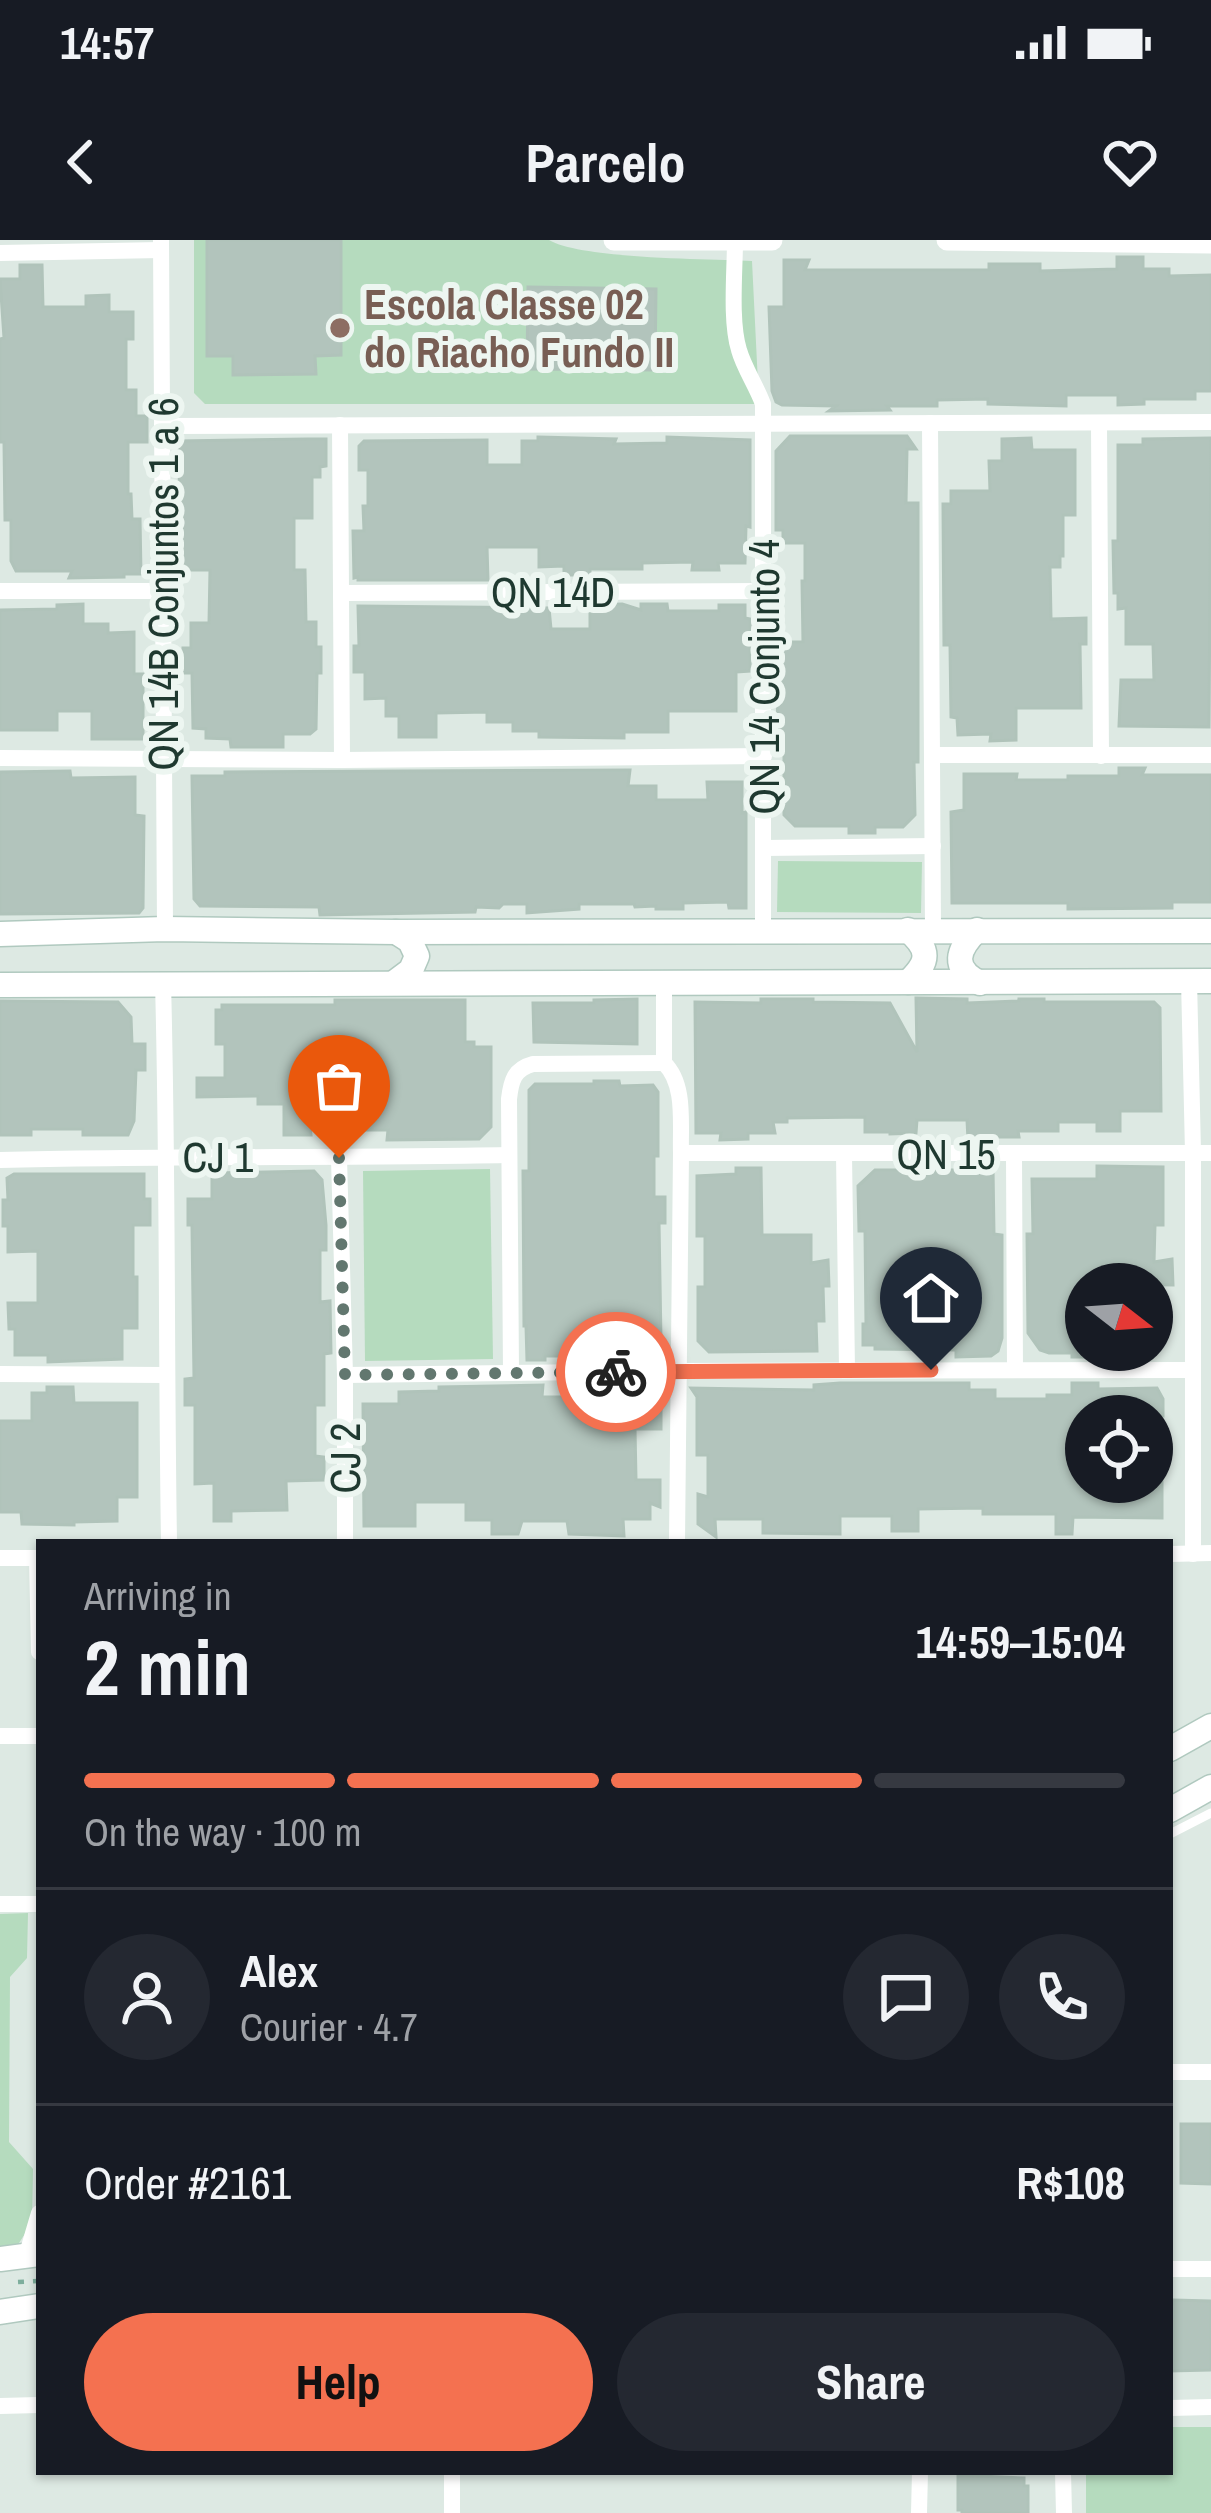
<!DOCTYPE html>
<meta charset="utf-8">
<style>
:root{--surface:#171b24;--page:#242831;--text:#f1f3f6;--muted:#9ea1a6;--line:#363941;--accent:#f47150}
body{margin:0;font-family:"Archivo Narrow",sans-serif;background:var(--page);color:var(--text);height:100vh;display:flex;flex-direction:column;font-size:45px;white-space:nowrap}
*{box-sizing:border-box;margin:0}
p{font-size:39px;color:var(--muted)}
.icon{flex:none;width:66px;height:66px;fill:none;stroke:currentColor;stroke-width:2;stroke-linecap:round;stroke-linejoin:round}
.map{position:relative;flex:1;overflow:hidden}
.side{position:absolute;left:36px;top:1299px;width:1137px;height:936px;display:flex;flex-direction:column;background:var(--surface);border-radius:0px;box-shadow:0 3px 9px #0004}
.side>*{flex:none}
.needle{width:78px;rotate:107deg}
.fabs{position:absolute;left:1065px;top:1023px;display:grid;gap:24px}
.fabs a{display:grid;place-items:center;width:108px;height:108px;border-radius:50%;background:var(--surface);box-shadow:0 3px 9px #0004;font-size:60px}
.pin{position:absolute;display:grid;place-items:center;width:102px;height:102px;color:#fff;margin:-123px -51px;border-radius:50% 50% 50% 0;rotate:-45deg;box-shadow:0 0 12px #0007}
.pin .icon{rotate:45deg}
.courier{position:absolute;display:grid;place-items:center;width:120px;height:120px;margin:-60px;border:9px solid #f47150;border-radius:50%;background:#fff;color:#222;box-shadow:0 3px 15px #0007}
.overview em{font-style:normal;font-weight:800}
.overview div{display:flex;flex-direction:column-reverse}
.overview{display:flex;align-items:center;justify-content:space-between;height:204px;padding:0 48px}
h1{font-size:78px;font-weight:800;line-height:90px}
.bar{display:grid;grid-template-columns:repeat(4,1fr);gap:18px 12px;align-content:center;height:144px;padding:0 48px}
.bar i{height:15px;border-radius:9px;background:var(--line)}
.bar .current{background:var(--accent)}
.bar p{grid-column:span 4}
.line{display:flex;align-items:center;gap:30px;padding:0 48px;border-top:3px solid var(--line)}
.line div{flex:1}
.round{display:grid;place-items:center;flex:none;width:126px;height:126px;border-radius:63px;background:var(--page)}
.primary-button{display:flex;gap:24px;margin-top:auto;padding:24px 48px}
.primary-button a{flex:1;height:138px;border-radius:72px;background:var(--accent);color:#111;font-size:48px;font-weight:800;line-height:138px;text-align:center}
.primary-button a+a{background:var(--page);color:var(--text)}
.status{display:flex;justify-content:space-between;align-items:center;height:84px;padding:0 60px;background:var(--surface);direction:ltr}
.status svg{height:33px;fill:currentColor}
header{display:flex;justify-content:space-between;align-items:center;height:156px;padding:0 48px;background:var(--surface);font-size:54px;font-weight:800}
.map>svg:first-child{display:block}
</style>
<div class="status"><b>14:57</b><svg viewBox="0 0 49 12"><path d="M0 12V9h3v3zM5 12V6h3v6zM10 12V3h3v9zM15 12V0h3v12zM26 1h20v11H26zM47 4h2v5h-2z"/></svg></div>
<header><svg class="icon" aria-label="back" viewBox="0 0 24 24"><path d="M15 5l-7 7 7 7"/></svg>Parcelo<svg class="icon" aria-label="heart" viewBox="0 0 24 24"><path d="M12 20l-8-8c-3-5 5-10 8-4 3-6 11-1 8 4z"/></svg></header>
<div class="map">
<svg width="1211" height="2273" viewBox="0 0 1211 2273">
<rect width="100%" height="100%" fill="#dde9e3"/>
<!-- green -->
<g fill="#b5dbbe">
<path d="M194 0H549C581 19 709 19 752 21L759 164H205L194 153Z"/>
<polygon points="778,621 922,622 921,673 777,672"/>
<polygon points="490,929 493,1119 365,1121 363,931"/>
<polygon points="28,1673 27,1718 10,1737 9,1902 33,1929 32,1983 17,2006 0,2007 0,1674"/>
<polygon points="1170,2187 1211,2187 1211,2273 1086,2273 1086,2232 1170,2232"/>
</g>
<!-- building -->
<g fill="#b2c4bc" stroke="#b0c3ba" stroke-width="3">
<polygon points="207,0 341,0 341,115 315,116 316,134 233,135 233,116 207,116"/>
<polygon points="1117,17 1143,17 1143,29 1169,29 1169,36 1211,35 1211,151 1195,151 1195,159 1144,159 1144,164 1118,165 1118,155 1066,155 1066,166 988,164 988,159 937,160 937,166 887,166 890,170 829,171 836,166 782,165 776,162 772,151 769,67 784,67 784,20 809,20 805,30 989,30 989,24 1040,24 1040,31 1117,29"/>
<polygon points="20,25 42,25 43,67 86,67 86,56 109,55 109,72 133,72 133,99 126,99 126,150 136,150 136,176 147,176 147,202 128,202 128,254 131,254 132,279 140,279 141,334 124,334 124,337 69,338 72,331 16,331 11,321 11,280 5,280 4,202 0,202 0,99 4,98 0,39 20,39"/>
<polygon points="528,47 656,49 655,130 527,129"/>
<polygon points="790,196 907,196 916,209 907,209 906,263 918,263 918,522 914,522 915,575 903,587 875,587 875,593 849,593 849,586 795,586 784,575 784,496 778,496 776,402 803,402 802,341 805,341 805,303 783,303 783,290 776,290 776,211"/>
<polygon points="538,197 616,199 614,204 667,203 667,197 750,200 750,287 746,286 745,323 718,323 719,330 692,330 693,322 642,323 642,329 590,329 590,335 564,335 564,326 539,327 539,307 487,307 488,340 358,340 358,337 354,338 353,291 364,291 363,266 368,266 368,230 359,230 359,206 364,201 487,200 487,225 522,225 522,201 538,201"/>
<polygon points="1031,198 1032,210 1075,210 1075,275 1063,275 1063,316 1060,316 1060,327 1050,327 1051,379 1086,378 1086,404 1080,404 1081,468 1016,468 1016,500 990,501 991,494 958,495 957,478 951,477 950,405 944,405 943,264 951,264 951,251 990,251 989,221 1002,221 1002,199"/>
<polygon points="1211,198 1209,487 1119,486 1121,440 1154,440 1153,404 1126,404 1126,368 1118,369 1118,353 1114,353 1113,301 1118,301 1118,205 1143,205 1143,199"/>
<polygon points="307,199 326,199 326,226 320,227 320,237 312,237 312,278 294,278 294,330 305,330 306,382 316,382 316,407 321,407 321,433 317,433 316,489 310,494 283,494 283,507 231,507 230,499 206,498 206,489 193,488 192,433 183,433 183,408 191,408 191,383 209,383 210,330 180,330 179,201"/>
<polygon points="83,364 83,384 108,384 108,393 134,392 134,434 143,434 143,499 92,499 92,471 57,471 57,490 0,490 0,370 57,369 57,365"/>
<polygon points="622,364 641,370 641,364 667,364 668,371 719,371 719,365 745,365 745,378 750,379 750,431 736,432 736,471 668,471 668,492 624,492 624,498 539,497 539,491 513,491 513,482 487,482 487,472 436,473 436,497 399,497 399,476 386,476 386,458 365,459 365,432 354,432 354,406 359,406 358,366 549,368 551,389 590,389 590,365"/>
<polygon points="1119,528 1145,528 1142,535 1211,535 1211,662 1172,662 1172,668 1068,669 1068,663 952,663 951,572 964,570 964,534 1017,534 1016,540 1068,540 1068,536 1119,536"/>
<polygon points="630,530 628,546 656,546 656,560 708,560 707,542 742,542 742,573 746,572 746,668 729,668 728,662 683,663 683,669 656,669 656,666 635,667 634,664 579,664 579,669 527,673 527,664 503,664 499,668 476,667 475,672 320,675 319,667 200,666 194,659 192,536 225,536 225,532"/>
<polygon points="70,531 71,538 135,537 135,575 144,576 143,668 139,673 0,674 0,532"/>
<polygon points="916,758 967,759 967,763 1019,761 1019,759 1044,759 1044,762 1154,762 1160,768 1161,871 1120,871 1120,891 1097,891 1097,882 1058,882 1058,891 1018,891 1019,897 993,897 993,900 968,900 967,880 917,880 916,893 890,894 890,892 865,892 865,877 787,878 787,882 773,882 775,893 748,893 748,899 720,900 721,893 696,893 695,762 761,763 761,759 813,759 813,762 890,763 917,812"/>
<polygon points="637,759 637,804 534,802 533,763 594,763 594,760"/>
<polygon points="335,760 465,760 465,802 474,802 474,807 491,807 491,887 479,899 387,900 388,890 362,890 362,885 310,886 311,895 284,895 284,864 258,864 258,856 197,857 197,838 225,838 225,804 216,804 216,770 222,770 222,765 335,765"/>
<polygon points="0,761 118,762 131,777 132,804 145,804 145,830 136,830 134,881 128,895 83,895 83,889 31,889 31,895 0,895"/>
<polygon points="594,841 619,841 620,846 653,845 658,852 658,916 654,916 654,957 665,957 665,983 659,983 661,1101 650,1112 595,1113 595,1116 545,1116 545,1120 527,1120 526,1086 524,1086 523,931 529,931 529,850 535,844 594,844"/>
<polygon points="970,926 993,926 993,929 994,994 1002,995 1002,1098 998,1111 991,1116 956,1117 956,1110 875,1109 875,1105 863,1105 863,1084 866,1084 865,991 859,991 858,946 875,930 956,930 970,928"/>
<polygon points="1097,926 1163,927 1163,985 1155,985 1154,1022 1172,1019 1173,1045 1086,1044 1086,1110 1098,1110 1098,1117 1072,1117 1072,1113 1049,1113 1040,1110 1028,1093 1027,994 1033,994 1032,939 1097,939"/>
<polygon points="736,928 761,928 762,995 811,995 811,1023 828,1020 829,1046 823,1046 824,1081 816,1081 817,1111 709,1112 698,1101 698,1047 705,1047 705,996 697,996 697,936 736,934"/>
<polygon points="314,931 322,940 326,985 326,1010 320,1010 320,1062 330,1061 331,1113 324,1114 324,1165 315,1165 315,1216 324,1217 324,1240 286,1241 287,1270 231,1271 231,1281 214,1281 214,1243 195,1244 195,1165 185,1165 185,1139 194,1138 192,985 188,985 188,959 212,959 212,933"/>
<polygon points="14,934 144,934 144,959 150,959 150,985 133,985 133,1037 137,1037 137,1088 122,1088 122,1119 48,1122 48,1115 15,1115 15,1089 9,1089 8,1063 38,1063 38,1011 8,1012 8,986 3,986 3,960 8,960 7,938"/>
<polygon points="840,1143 969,1143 969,1150 995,1150 995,1159 1047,1159 1047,1155 1072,1155 1072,1143 1098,1143 1098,1149 1157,1148 1163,1159 1163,1176 1086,1176 1086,1242 1162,1242 1162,1278 1073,1277 1072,1294 1056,1294 1056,1274 983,1274 983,1268 918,1269 918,1291 892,1291 892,1276 840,1276 840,1294 763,1293 763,1279 715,1279 716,1297 698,1284 698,1254 708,1257 708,1215 697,1215 697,1157 691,1148 814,1150 814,1145"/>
<polygon points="543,1145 542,1157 594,1157 595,1151 661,1151 661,1189 635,1189 636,1240 660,1240 660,1267 650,1263 650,1279 623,1279 624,1296 569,1294 567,1281 522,1281 518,1294 492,1294 492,1280 466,1280 466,1262 415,1262 415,1286 364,1286 363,1164 399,1164 399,1152 439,1151 439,1147"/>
<polygon points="47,1147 73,1147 74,1163 137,1163 137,1257 117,1257 117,1281 74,1282 74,1285 22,1284 21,1272 0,1272 0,1181 32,1181 32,1153 47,1153"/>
<polygon points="1181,1884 1211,1884 1211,1944 1181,1943"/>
<polygon points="1173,2060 1211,2061 1211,2130 1170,2131 1170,2064 1173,2064"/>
<polygon points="958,2235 1024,2238 1024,2246 1028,2246 1028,2273 962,2273 962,2270 958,2270"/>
</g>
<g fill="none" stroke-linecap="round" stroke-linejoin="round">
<defs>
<g id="secondary">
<path d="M908 690C930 710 930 721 908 742"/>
<path d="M977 690C957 710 951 728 980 743"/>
<polyline points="0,694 165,689 396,692 1211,691"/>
<polyline points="395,742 411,730 417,716 410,701 396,692"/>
<polyline points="0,745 1211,741"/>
<polyline points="1170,1509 1211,1486"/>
<polyline points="1170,1570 1211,1547"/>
<polyline points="0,2019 39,2014"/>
<polyline points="0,2072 39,2066"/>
</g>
</defs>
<!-- secondary casing -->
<use href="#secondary" stroke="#b0c9bf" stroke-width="27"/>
<!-- path -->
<polyline stroke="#7dae9c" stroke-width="4.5" stroke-dasharray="6 9" stroke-linecap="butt" points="18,2042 39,2041"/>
<!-- service -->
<polyline stroke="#fff" stroke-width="9" points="1170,1594 1211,1573"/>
<!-- minor -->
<g stroke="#fff" stroke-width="16">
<polyline points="161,0 165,689"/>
<path d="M735 0C735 31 730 81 739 110 744 128 756 145 763 164V690"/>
<polyline points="0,13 161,10"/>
<polyline points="930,183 933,690"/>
<polyline points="1099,184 1101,516"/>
<polyline points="340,185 342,520"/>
<polyline points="162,186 1211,182"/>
<polyline points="0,351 163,351"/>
<polyline points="343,353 764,351"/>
<polyline points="933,515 1211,515"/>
<polyline points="0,518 342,520 764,516"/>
<polyline points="764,608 933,606"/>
<polyline points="1189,740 1193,912 1193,1314"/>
<path d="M664 742V823C686 844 680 884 681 913L677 1302"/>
<path d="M163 743C168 929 166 1116 169 1302"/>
<polyline points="681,913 1211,913"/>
<polyline points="844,914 847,1130"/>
<polyline points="1014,915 1015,1130"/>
<polyline points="339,918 345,1135 345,1302"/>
<path d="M0 920C169 916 339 918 508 915"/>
<path d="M511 1133 509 859C511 841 514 829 533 824L664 823"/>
<polyline points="0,1134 166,1135"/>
<polyline points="345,1135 679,1131 1192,1130"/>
<polyline points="1170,1314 1211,1313"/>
<polyline points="0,1318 39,1318"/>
<polyline points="37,1318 39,1412"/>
<polyline points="0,1496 39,1496"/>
<polyline points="0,1664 39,1664"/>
<polyline points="1170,1832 1211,1832"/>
<polyline points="26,2017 39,1973"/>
<polyline points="1170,2029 1211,2029"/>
<polyline points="0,2166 39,2165"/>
<polyline points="1170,2168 1211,2167"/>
<polyline points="452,2232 452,2273"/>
<polyline points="1063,2232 1064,2273"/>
<polyline points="919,2273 920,2232"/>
</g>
<!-- tertiary -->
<g stroke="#fff" stroke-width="21">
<polyline points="614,0 772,0"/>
<polyline points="947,0 1211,3"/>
</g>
<!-- secondary -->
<use href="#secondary" stroke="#fff" stroke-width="24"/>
</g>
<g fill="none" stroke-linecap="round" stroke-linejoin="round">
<!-- done -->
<polyline stroke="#62776f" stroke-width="12" stroke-dasharray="0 21.6" points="339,918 345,1135 616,1132"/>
<!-- route -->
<polyline stroke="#f47150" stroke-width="15" points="616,1132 931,1130"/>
</g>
<!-- markers -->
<circle fill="#8d6e63" stroke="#edf6f1" stroke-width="4.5" cx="340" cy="88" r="12"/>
<g text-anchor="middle" stroke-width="12" stroke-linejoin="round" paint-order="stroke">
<!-- education labels -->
<g font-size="42" font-weight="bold" fill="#785e54" stroke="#edf6f1" text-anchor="start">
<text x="364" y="79">Escola Classe 02<tspan x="364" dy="48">do Riacho Fundo II</tspan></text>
</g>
<!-- street labels -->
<g font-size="42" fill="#1f3930" stroke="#edf6f1">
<text transform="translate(163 344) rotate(-90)" y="15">QN 14B Conjuntos 1 a 6</text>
<text x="553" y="367">QN 14D</text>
<text transform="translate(764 437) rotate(-90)" y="15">QN 14 Conjunto 4</text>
<text x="946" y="929">QN 15</text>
<text x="218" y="932">CJ 1</text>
<text transform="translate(345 1218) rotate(-90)" y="15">CJ 2</text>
</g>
</g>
</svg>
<div class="fabs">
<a><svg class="needle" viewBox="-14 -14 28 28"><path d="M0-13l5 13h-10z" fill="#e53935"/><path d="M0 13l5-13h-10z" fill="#9ea1a6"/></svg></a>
<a><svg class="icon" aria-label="locate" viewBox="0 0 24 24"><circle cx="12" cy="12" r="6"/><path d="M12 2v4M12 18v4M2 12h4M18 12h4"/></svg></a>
</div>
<div class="pin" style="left:339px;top:918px;background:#ea580c"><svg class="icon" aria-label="bag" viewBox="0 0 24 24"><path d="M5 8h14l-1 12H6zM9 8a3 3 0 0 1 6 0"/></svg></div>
<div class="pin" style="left:931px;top:1130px;background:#1f2937"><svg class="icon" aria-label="home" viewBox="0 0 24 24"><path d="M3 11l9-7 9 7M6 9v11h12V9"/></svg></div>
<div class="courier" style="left:616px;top:1132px"><svg class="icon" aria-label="bike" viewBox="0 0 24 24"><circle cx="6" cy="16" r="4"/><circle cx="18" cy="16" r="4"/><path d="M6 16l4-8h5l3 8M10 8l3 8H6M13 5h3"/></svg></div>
<section class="side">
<div class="overview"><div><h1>2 min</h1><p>Arriving in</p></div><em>14:59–15:04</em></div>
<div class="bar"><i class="current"></i><i class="current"></i><i class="current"></i><i></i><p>On the way · 100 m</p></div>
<div class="line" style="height:216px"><a class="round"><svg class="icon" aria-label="person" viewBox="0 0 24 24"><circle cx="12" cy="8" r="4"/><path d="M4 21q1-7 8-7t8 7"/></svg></a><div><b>Alex</b><p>Courier · 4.7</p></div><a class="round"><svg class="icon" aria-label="chat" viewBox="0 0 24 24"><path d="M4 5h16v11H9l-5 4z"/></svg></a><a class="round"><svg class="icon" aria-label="phone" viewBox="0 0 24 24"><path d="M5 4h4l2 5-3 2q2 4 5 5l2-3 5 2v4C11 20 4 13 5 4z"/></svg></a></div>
<div class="line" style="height:156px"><div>Order #2161</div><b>R$108</b></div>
<div class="primary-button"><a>Help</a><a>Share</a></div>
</section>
</div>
